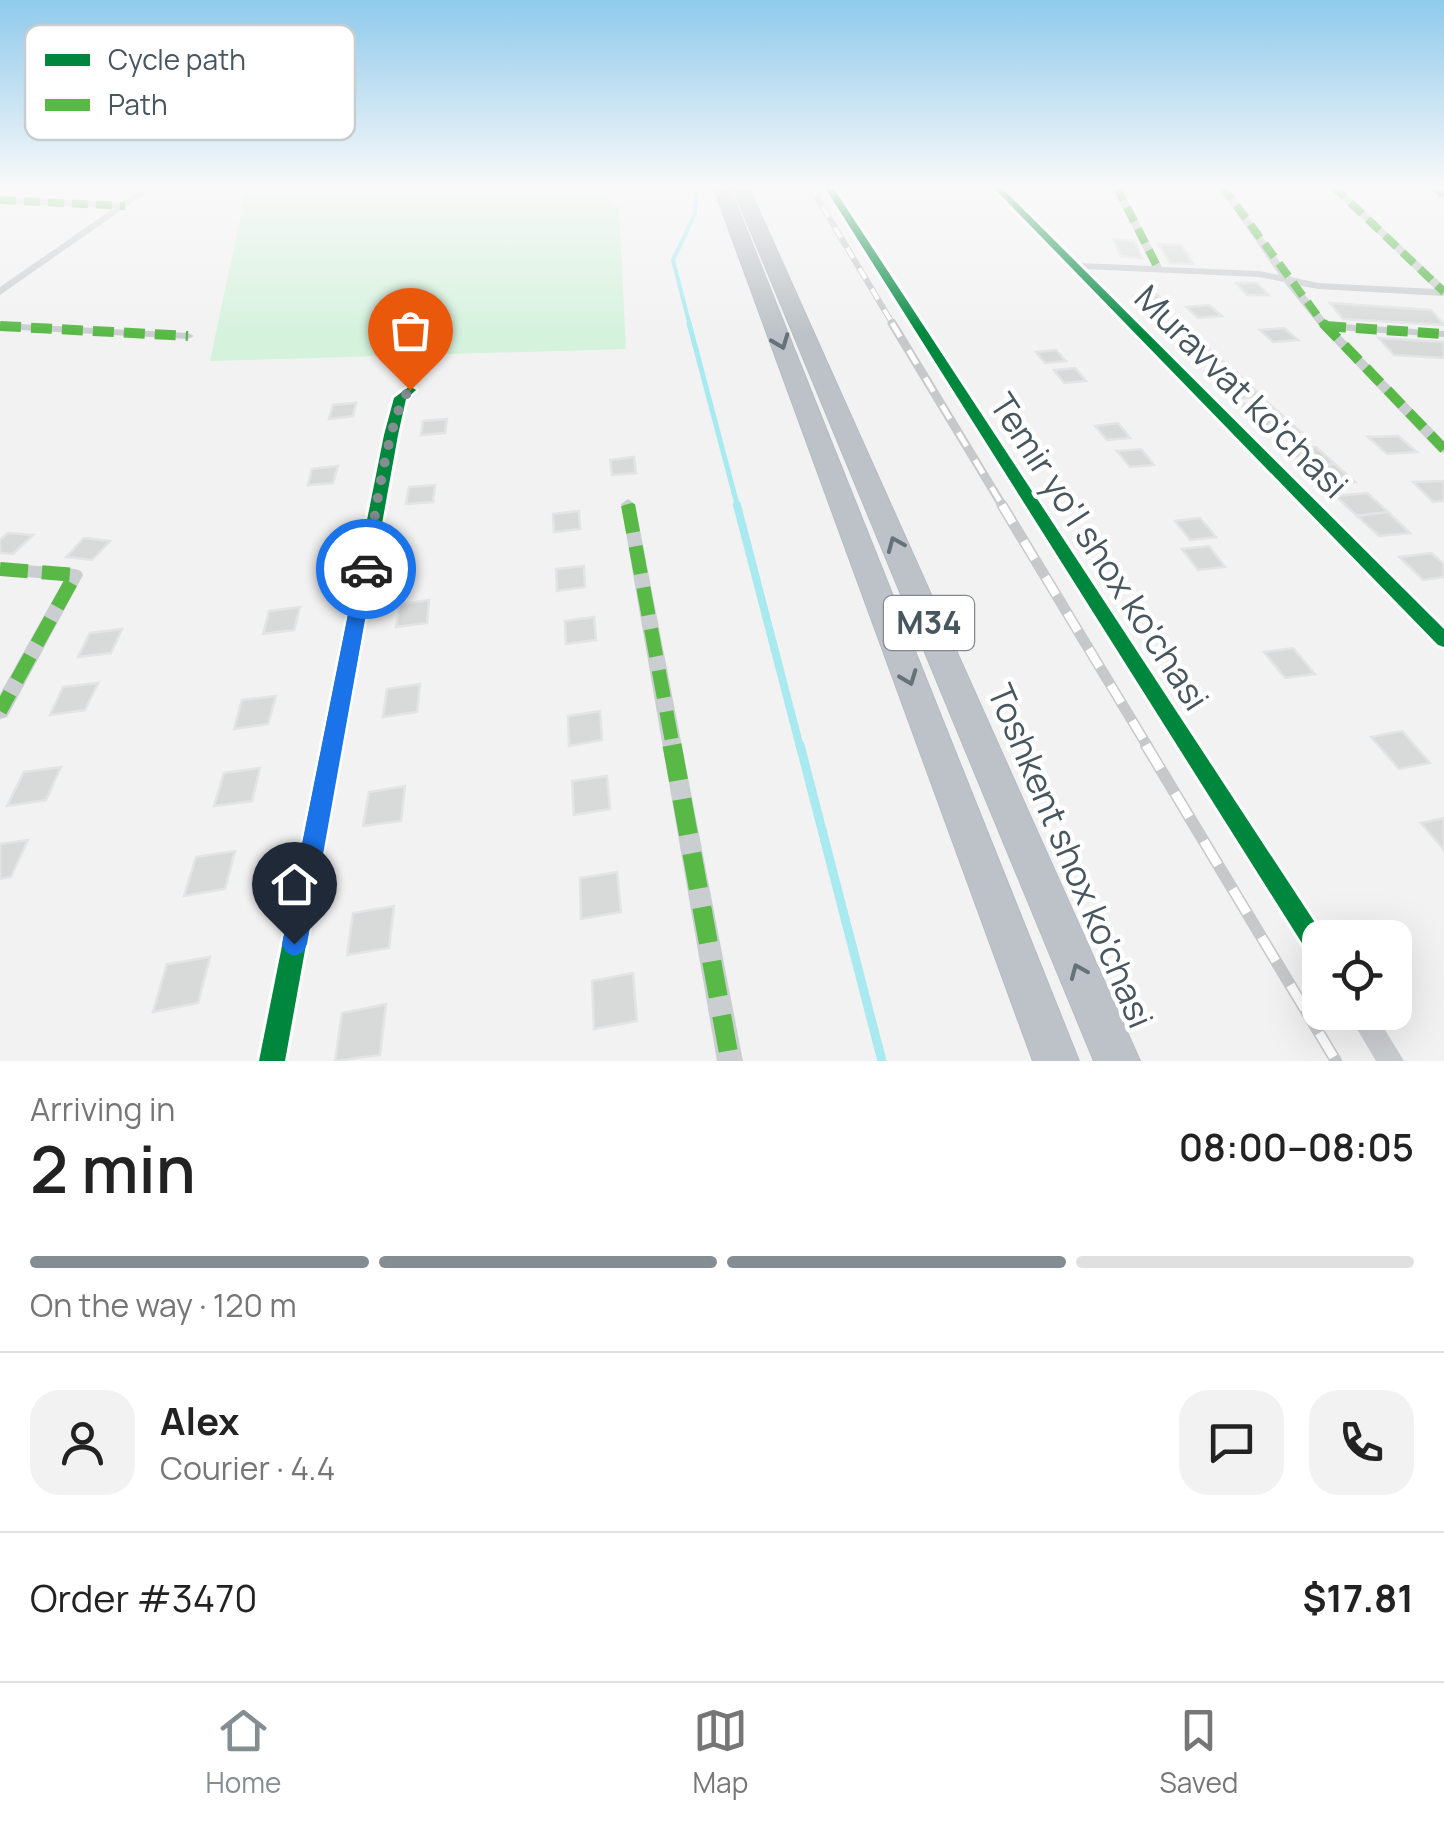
<!DOCTYPE html>
<meta charset="utf-8">
<style>
:root{--surface:#fff;--page:#f2f2f2;--text:#222;--muted:#767676;--line:#e0e0e0;--accent:#848d92}
body{margin:0;font-family:Manrope,sans-serif;background:var(--page);color:var(--text);height:100vh;display:flex;flex-direction:column;font-size:38px;white-space:nowrap}
*{box-sizing:border-box;margin:0}
p{font-size:32px;color:var(--muted)}
.icon{flex:none;width:55px;height:55px;fill:none;stroke:currentColor;stroke-width:2;stroke-linecap:round;stroke-linejoin:round}
.map{position:relative;height:1061px;overflow:hidden}
.drawer{display:flex;flex-direction:column;background:var(--surface);flex:1}
.drawer>*{flex:none}
.fabs{position:absolute;left:1302px;top:920px;display:grid;gap:20px}
.fabs a{display:grid;place-items:center;width:110px;height:110px;border-radius:20px;background:var(--surface);box-shadow:0 10px 40px #0002;font-size:50px}
.pin{position:absolute;display:grid;place-items:center;width:85px;height:85px;color:#fff;margin:-102px -42px;border-radius:50% 50% 50% 0;rotate:-45deg;box-shadow:0 0 10px #0007}
.pin .icon{rotate:45deg}
.courier{position:absolute;display:grid;place-items:center;width:100px;height:100px;margin:-50px;border:8px solid #1a73e8;border-radius:50%;background:#fff;color:#222;box-shadow:0 2px 12px #0007}
.head em{font-style:normal;font-weight:600}
.head div{display:flex;flex-direction:column-reverse}
.head{display:flex;align-items:center;justify-content:space-between;height:170px;padding:0 30px}
h1{font-size:65px;font-weight:600;line-height:75px}
.bar{display:grid;grid-template-columns:repeat(4,1fr);gap:15px 10px;align-content:center;height:120px;padding:0 30px}
.bar i{height:12px;border-radius:8px;background:var(--line)}
.bar .active{background:var(--accent)}
.bar p{grid-column:span 4}
.line{display:flex;align-items:center;gap:25px;padding:0 30px;border-top:2px solid var(--line)}
.line div{flex:1}
.round{display:grid;place-items:center;flex:none;width:105px;height:105px;border-radius:30px;background:var(--page)}
.dock{display:flex;justify-content:space-around;align-items:center;height:140px;border-top:2px solid var(--line);background:var(--surface);font-size:28px;color:var(--muted)}
.dock a{display:grid;justify-items:center;gap:5px}
.dock .active{color:var(--accent)}
.map>svg:first-child{display:block}
</style>
<div class="map">
<svg width="1444" height="1061" viewBox="0 0 1444 1061">
<rect width="100%" height="100%" fill="#f2f2f2"/>
<!-- green -->
<polygon fill="#d5f2dd" points="247,186 608,186 608,200 619,207 626,349 210,361"/>
<g fill="none" stroke-linecap="round" stroke-linejoin="round">
<!-- stream-far3 -->
<polyline stroke="#a9eaf1" stroke-width="4" points="690,326 673,260 695,214 696,186"/>
<!-- stream-far2 -->
<polyline stroke="#a9eaf1" stroke-width="5" points="689,323 738,508"/>
<!-- stream-far1 -->
<polyline stroke="#a9eaf1" stroke-width="8" points="737,505 800,747"/>
<!-- stream -->
<polyline stroke="#a9eaf1" stroke-width="9" points="800,745 882,1061"/>
</g>
<!-- building -->
<g fill="#d8dada" stroke="#e3e4e5" stroke-width="2.5">
<polygon points="1113,239 1134,241 1142,258 1121,256"/>
<polygon points="1159,244 1181,245 1193,264 1170,263"/>
<polygon points="1236,283 1257,283 1268,295 1247,295"/>
<polygon points="1158,295 1168,306 1144,307 1134,296"/>
<polygon points="1330,303 1431,310 1444,325 1343,319"/>
<polygon points="1209,305 1222,316 1198,318 1186,307"/>
<polygon points="1284,328 1298,340 1273,342 1260,330"/>
<polygon points="1196,336 1209,349 1185,351 1172,339"/>
<polygon points="1379,338 1444,342 1444,358 1394,355"/>
<polygon points="1209,349 1223,361 1198,364 1185,351"/>
<polygon points="1056,350 1066,361 1045,363 1036,352"/>
<polygon points="1075,368 1086,381 1064,383 1054,370"/>
<polygon points="1232,369 1247,383 1220,385 1206,371"/>
<polygon points="1247,383 1262,396 1235,399 1220,385"/>
<polygon points="1267,402 1284,417 1257,420 1240,404"/>
<polygon points="356,403 353,416 329,419 333,405"/>
<polygon points="1284,417 1301,432 1273,435 1257,420"/>
<polygon points="447,419 445,433 421,435 423,421"/>
<polygon points="1118,423 1130,438 1107,440 1095,426"/>
<polygon points="1398,436 1417,452 1387,454 1368,437"/>
<polygon points="1316,447 1335,464 1306,467 1288,450"/>
<polygon points="1141,449 1154,465 1130,467 1117,451"/>
<polygon points="634,457 636,473 612,475 610,460"/>
<polygon points="1335,464 1355,482 1325,485 1306,467"/>
<polygon points="338,466 333,483 308,485 312,469"/>
<polygon points="1444,481 1444,501 1433,502 1413,482"/>
<polygon points="435,485 433,502 406,504 409,487"/>
<polygon points="1367,493 1388,512 1357,516 1336,496"/>
<polygon points="579,511 580,529 554,532 553,514"/>
<polygon points="1388,512 1410,533 1379,536 1357,516"/>
<polygon points="1200,518 1216,537 1190,540 1175,521"/>
<polygon points="8,533 33,535 13,554 0,553 0,540"/>
<polygon points="84,538 110,541 92,560 66,557"/>
<polygon points="1209,546 1225,567 1198,570 1182,549"/>
<polygon points="1431,553 1444,564 1444,577 1423,580 1399,557"/>
<polygon points="584,566 585,587 557,591 556,569"/>
<polygon points="429,600 427,623 396,627 400,604"/>
<polygon points="300,607 294,630 263,634 269,611"/>
<polygon points="594,617 596,640 566,644 565,621"/>
<polygon points="122,629 111,653 78,657 90,633"/>
<polygon points="1293,648 1315,674 1285,678 1264,652"/>
<polygon points="98,683 85,710 50,715 63,687"/>
<polygon points="420,684 417,712 383,717 387,689"/>
<polygon points="276,696 268,724 234,729 242,700"/>
<polygon points="600,711 602,740 569,746 568,716"/>
<polygon points="1402,731 1430,763 1399,769 1371,737"/>
<polygon points="61,767 46,800 7,806 24,772"/>
<polygon points="260,768 252,801 214,806 224,773"/>
<polygon points="607,776 610,809 574,815 572,781"/>
<polygon points="405,786 401,821 363,826 369,792"/>
<polygon points="1444,818 1444,850 1421,823"/>
<polygon points="28,840 11,877 0,879 0,844"/>
<polygon points="235,851 225,889 184,896 196,857"/>
<polygon points="617,872 621,912 581,919 580,878"/>
<polygon points="394,906 389,948 347,955 353,913"/>
<polygon points="210,957 198,1003 153,1012 167,964"/>
<polygon points="633,973 637,1021 594,1029 592,981"/>
<polygon points="386,1004 380,1055 335,1061 342,1013"/>
</g>
<g fill="none" stroke-linecap="round" stroke-linejoin="round">
<defs>
<g id="highway">
<polygon points="713,186 729,186 1079,1061 1033,1061"/>
<polygon points="732,186 748,186 1140,1061 1094,1061"/>
</g>
</defs>
<!-- highway casing -->
<use href="#highway" stroke="#b6bdc2" stroke-width="2"/>
<!-- street -->
<g fill="#cbced0" fill-rule="evenodd">
<polygon points="147,186 156,186 0,295 0,287 114,208 0,203 0,197 122,203"/>
<polygon points="824,186 832,186 1325,938 1320,938 1320,963 1312,959"/>
<polygon points="992,186 1000,186 1078,263 1152,266 1112,186 1120,186 1162,267 1259,271 1279,275 1218,186 1226,186 1291,277 1318,283 1435,289 1329,186 1338,186 1444,286 1444,296 1318,289 1297,285 1328,323 1444,331 1444,337 1335,330 1444,441 1444,453 1439,452 1321,328 1284,282 1259,277 1084,269 1444,629 1444,647 1438,645"/>
<polygon points="1429,186 1438,186 1444,191 1444,198"/>
<polygon points="0,323 188,333 194,336 188,339 0,329"/>
<polygon points="410,386 416,390 406,399 398,435 285,1061 259,1061 384,435 394,398"/>
<polygon points="628,499 635,504 743,1061 717,1061 621,504"/>
<polygon points="0,563 75,569 81,571 83,575 7,717 0,719 0,694 64,580 0,575"/>
<polygon points="1347,1012 1374,1012 1404,1061 1376,1061"/>
</g>
<!-- highway -->
<use href="#highway" fill="#bcc2c7" fill-rule="evenodd"/>
<defs>
<polyline id="rail-far3" points="810,186 894,326"/>
<polyline id="rail-far2" points="892,323 1004,508"/>
<polyline id="rail-far1" points="1002,505 1148,747"/>
<polyline id="rail" points="1146,745 1336,1061"/>
</defs>
<!-- rail-far3 casing -->
<use href="#rail-far3" stroke="#c7c8ca" stroke-width="6"/>
<!-- rail-far2 casing -->
<use href="#rail-far2" stroke="#c7c8ca" stroke-width="9"/>
<!-- rail-far1 casing -->
<use href="#rail-far1" stroke="#c7c8ca" stroke-width="11"/>
<!-- rail casing -->
<use href="#rail" stroke="#c7c8ca" stroke-width="12"/>
<!-- rail-far3 -->
<use href="#rail-far3" stroke="#fff" stroke-width="4" stroke-dasharray="12" stroke-linecap="butt"/>
<!-- rail-far2 -->
<use href="#rail-far2" stroke="#fff" stroke-width="5" stroke-dasharray="16" stroke-linecap="butt"/>
<!-- rail-far1 -->
<use href="#rail-far1" stroke="#fff" stroke-width="8" stroke-dasharray="21" stroke-linecap="butt"/>
<!-- rail -->
<use href="#rail" stroke="#fff" stroke-width="9" stroke-dasharray="28" stroke-linecap="butt"/>
<!-- quiet-far3 -->
<g stroke="#58b947" stroke-width="8" stroke-dasharray="16 8" stroke-linecap="butt">
<polyline points="1116,186 1158,268"/>
<polyline points="1222,186 1325,326"/>
<polyline points="1333,186 1444,292"/>
<polyline points="1433,186 1444,195"/>
<polyline points="0,200 125,206"/>
</g>
<!-- quiet-far2 -->
<g stroke="#58b947" stroke-width="10" stroke-dasharray="21 10" stroke-linecap="butt">
<polyline points="1323,323 1444,449"/>
<polyline points="0,326 188,336"/>
<polyline points="1325,326 1444,334"/>
<polyline points="628,504 629,508"/>
</g>
<!-- quiet-far1 -->
<g stroke="#58b947" stroke-width="14" stroke-dasharray="28 14" stroke-linecap="butt">
<polyline points="628,505 673,747"/>
<polyline points="0,569 75,575 0,711"/>
</g>
<!-- quiet -->
<polyline stroke="#58b947" stroke-width="19" stroke-dasharray="36 19" stroke-linecap="butt" points="672,745 730,1061"/>
<defs>
<g id="cycleway">
<polygon points="824,186 832,186 1325,938 1320,938 1320,963 1312,959"/>
<polygon points="992,186 1000,186 1444,629 1444,647 1438,645"/>
<polygon points="410,386 416,390 406,399 398,435 285,1061 259,1061 384,435 394,398"/>
</g>
</defs>
<!-- cycleway casing -->
<use href="#cycleway" stroke="#fff" stroke-width="6"/>
<!-- cycleway -->
<use href="#cycleway" fill="#00873e" fill-rule="evenodd"/>
</g>
<!-- one-way arrows -->
<defs><path id="oneway-chevron" d="M-2-3.5L2.5 0L-2 3.5" fill="none" stroke-width="1.6" stroke-linecap="round" stroke-linejoin="round" transform="scale(2.5)"/></defs>
<g stroke="#657279">
<use href="#oneway-chevron" transform="translate(781 342) rotate(69)"/>
<use href="#oneway-chevron" transform="translate(895 544) rotate(-113)"/>
<use href="#oneway-chevron" transform="translate(909 678) rotate(69)"/>
<use href="#oneway-chevron" transform="translate(1078 971) rotate(-113)"/>
</g>
<!-- sky -->
<linearGradient id="sky" x2="0" y2="1"><stop stop-color="#8fcaec"/><stop offset="0.56" stop-color="#f9f9f9"/><stop offset="1" stop-color="#f9f9f9" stop-opacity="0"/></linearGradient>
<rect width="1444" height="334" fill="url(#sky)"/>
<!-- route -->
<polygon fill="#1a73e8" points="366,563 374,569 307,944 303,952 294,956 286,952 282,944 357,569"/>
<g fill="none" stroke-linecap="round" stroke-linejoin="round">
<!-- done -->
<path stroke="#848d92" stroke-width="10" stroke-dasharray="0 18" d="M366 569C372 536 389 407 410 390"/>
</g>
<g text-anchor="middle" stroke-width="9" stroke-linejoin="round" paint-order="stroke">
<!-- shield labels -->
<rect fill="#fff" stroke="#7f898f" stroke-width="2.5" x="884" y="596" width="90" height="54" rx="8"/>
<g font-size="32" font-weight="bold" fill="#48575f">
<text x="929" y="634">M34</text>
</g>
<!-- street labels -->
<g font-size="35" fill="#48575f" stroke="#fff">
<text transform="translate(1241 392) rotate(45)" y="12">Muravvat ko'chasi</text>
<text transform="translate(1099 552) rotate(57)" y="12">Temir yo'l shox ko'chasi</text>
<text transform="translate(1070 856) rotate(67)" y="12">Toshkent shox ko'chasi</text>
</g>
</g>
<!-- legend -->
<rect x="25" y="25" width="330" height="115" rx="15" fill="#fff" stroke="#c8cdcf" stroke-width="2.5"/>
<rect x="45" y="54" width="45" height="12" fill="#00873e"/>
<rect x="45" y="99" width="45" height="12" fill="#58b947"/>
<g font-size="28" fill="#48575f">
<text x="108" y="70">Cycle path</text>
<text x="108" y="115">Path</text>
</g>
</svg>
<div class="fabs">
<a><svg class="icon" aria-label="locate" viewBox="0 0 24 24"><circle cx="12" cy="12" r="6"/><path d="M12 2v4M12 18v4M2 12h4M18 12h4"/></svg></a>
</div>
<div class="pin" style="left:410px;top:390px;background:#ea580c"><svg class="icon" aria-label="bag" viewBox="0 0 24 24"><path d="M5 8h14l-1 12H6zM9 8a3 3 0 0 1 6 0"/></svg></div>
<div class="pin" style="left:294px;top:944px;background:#1f2937"><svg class="icon" aria-label="home" viewBox="0 0 24 24"><path d="M3 11l9-7 9 7M6 9v11h12V9"/></svg></div>
<div class="courier" style="left:366px;top:569px"><svg class="icon" aria-label="car" viewBox="0 0 24 24"><path d="M5 17H2v-5l4-1 3-4h7l3 4 3 1v5h-3M9 17h6M6 11h13"/><circle cx="7" cy="17" r="2"/><circle cx="17" cy="17" r="2"/></svg></div>
</div>
<section class="drawer">
<div class="head"><div><h1>2 min</h1><p>Arriving in</p></div><em>08:00–08:05</em></div>
<div class="bar"><i class="active"></i><i class="active"></i><i class="active"></i><i></i><p>On the way · 120 m</p></div>
<div class="line" style="height:180px"><a class="round"><svg class="icon" aria-label="person" viewBox="0 0 24 24"><circle cx="12" cy="8" r="4"/><path d="M4 21q1-7 8-7t8 7"/></svg></a><div><b>Alex</b><p>Courier · 4.4</p></div><a class="round"><svg class="icon" aria-label="chat" viewBox="0 0 24 24"><path d="M4 5h16v11H9l-5 4z"/></svg></a><a class="round"><svg class="icon" aria-label="phone" viewBox="0 0 24 24"><path d="M5 4h4l2 5-3 2q2 4 5 5l2-3 5 2v4C11 20 4 13 5 4z"/></svg></a></div>
<div class="line" style="height:130px"><div>Order #3470</div><b>$17.81</b></div>
</section>
<nav class="dock">
<a class="active"><svg class="icon" aria-label="home" viewBox="0 0 24 24"><path d="M3 11l9-7 9 7M6 9v11h12V9"/></svg>Home</a>
<a><svg class="icon" aria-label="map" viewBox="0 0 24 24"><path d="M3 6l6-2 6 2 6-2v14l-6 2-6-2-6 2zM9 4v14M15 6v14"/></svg>Map</a>
<a><svg class="icon" aria-label="saved" viewBox="0 0 24 24"><path d="M7 4h10v16l-5-4-5 4z"/></svg>Saved</a>
</nav>
